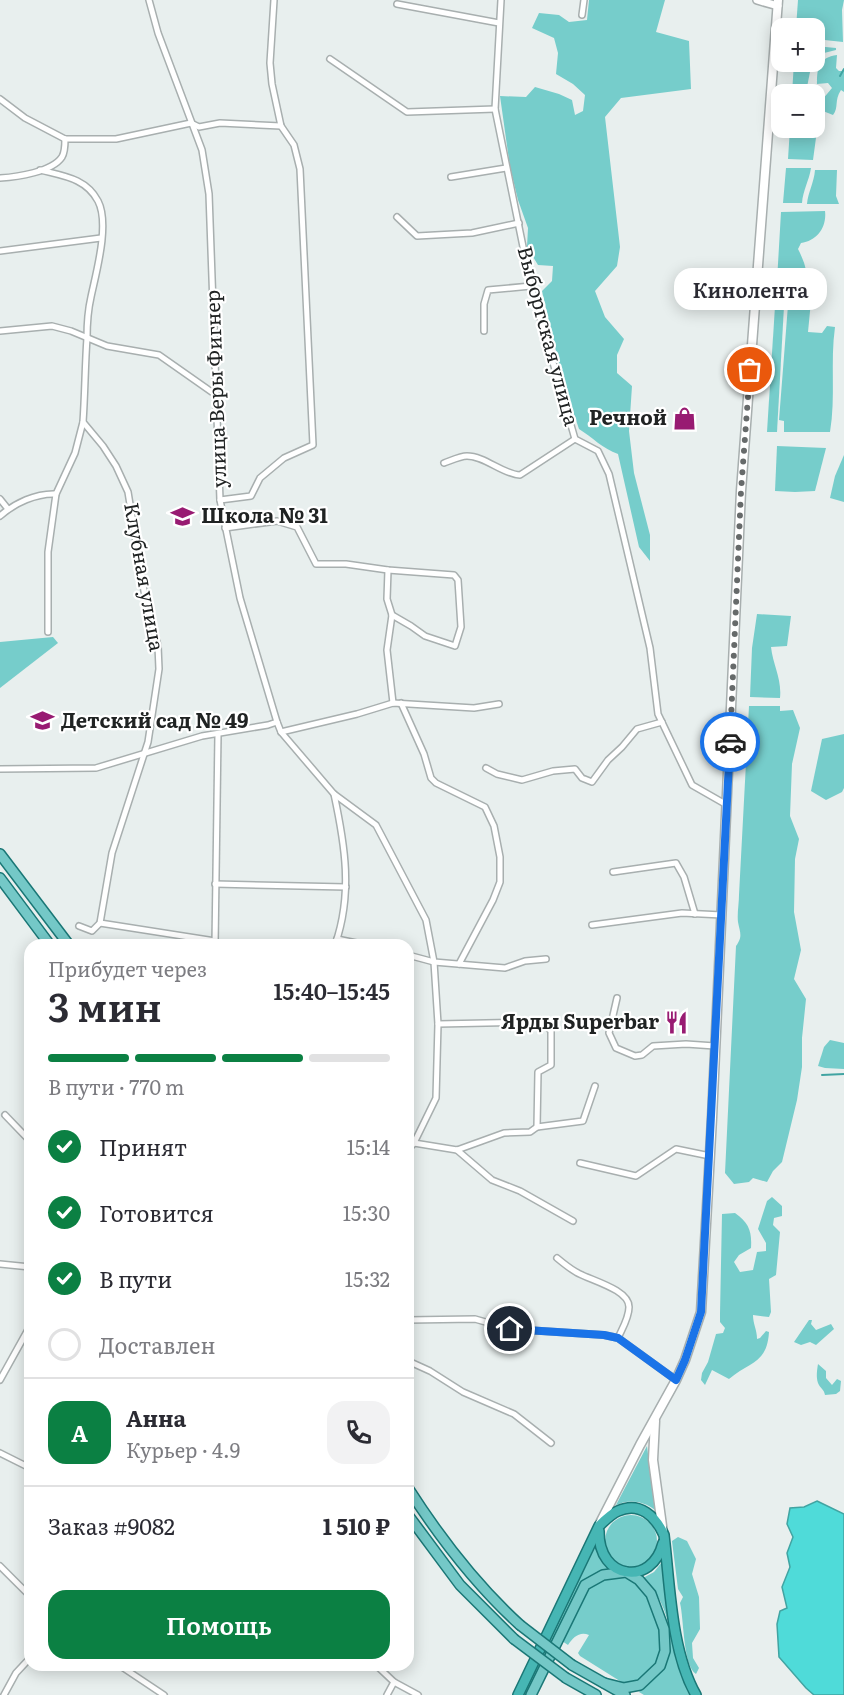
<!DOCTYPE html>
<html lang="ru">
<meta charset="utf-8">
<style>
:root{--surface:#fff;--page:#f2f2f3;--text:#2b2b33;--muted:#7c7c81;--line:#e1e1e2;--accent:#0b8043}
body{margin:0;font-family:Literata,serif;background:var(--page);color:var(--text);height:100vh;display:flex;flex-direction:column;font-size:22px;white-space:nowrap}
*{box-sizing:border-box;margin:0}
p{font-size:20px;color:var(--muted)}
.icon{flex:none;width:33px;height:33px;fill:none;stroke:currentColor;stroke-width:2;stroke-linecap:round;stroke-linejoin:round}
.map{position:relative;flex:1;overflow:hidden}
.sheet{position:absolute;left:24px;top:939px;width:390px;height:732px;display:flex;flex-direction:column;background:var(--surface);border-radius:18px;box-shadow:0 3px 15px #0003}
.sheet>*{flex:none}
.fabs{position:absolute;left:771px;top:18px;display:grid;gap:12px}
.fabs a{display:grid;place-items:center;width:54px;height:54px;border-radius:12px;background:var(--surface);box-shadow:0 3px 15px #0003;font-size:30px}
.pin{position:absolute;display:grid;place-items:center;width:51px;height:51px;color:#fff;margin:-26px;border:3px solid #fff;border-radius:50%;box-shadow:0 2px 6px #0007}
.courier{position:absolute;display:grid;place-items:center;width:60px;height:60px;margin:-30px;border:4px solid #1a73e8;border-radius:50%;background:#fff;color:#222;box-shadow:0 2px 8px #0007}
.bubble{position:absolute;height:42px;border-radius:18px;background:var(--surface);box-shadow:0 3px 15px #0003;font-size:20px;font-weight:600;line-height:42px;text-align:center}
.head em{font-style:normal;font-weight:600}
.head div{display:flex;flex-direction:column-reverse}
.head{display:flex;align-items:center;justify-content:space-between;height:102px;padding:0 24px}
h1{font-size:39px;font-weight:600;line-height:45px}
.bar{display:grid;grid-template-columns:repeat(4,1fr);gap:9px 6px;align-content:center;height:72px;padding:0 24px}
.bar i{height:8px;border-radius:4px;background:var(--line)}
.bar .on{background:var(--accent)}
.bar p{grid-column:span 4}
.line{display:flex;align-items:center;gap:15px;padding:0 24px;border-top:2px solid var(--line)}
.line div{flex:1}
.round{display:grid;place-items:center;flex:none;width:63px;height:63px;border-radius:18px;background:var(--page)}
ol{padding:0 24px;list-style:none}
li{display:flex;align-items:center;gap:18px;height:66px}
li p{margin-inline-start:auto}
li .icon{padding:6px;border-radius:50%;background:var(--accent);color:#fff;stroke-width:4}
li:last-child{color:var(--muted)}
li i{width:33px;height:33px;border:3px solid var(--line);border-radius:50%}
.primary-button{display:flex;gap:12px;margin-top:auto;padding:12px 24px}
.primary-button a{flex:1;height:69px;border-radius:18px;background:var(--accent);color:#fff;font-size:24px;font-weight:600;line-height:69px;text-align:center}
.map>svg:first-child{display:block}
</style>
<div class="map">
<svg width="844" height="1695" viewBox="0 0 844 1695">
<rect width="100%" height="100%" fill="#e8efee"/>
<!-- green -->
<g fill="#76cdcb">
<path d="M589 0H665L656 32 689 41 691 89 621 98 605 117 620 247 617 266 595 291 605 317 624 339 617 355V373L632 386 629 431 634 473 650 535V561L639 547 618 454C603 449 592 437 579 429L563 381 542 291 552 281 553 266 538 265 527 247 528 228 518 200 510 167 500 96 526 97 535 87 559 94 572 100 575 115 583 111 585 95 573 84 556 74 558 53 554 38 532 28 539 13 559 15 569 22 587 20Z"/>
<polygon points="798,0 844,0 842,10 843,42 815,39 814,28 796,28"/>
<polygon points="815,46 836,48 836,50 820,54 811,67 807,87 804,91 806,94 792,94 794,62 814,62"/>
<path d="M837 55 836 68 839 71H844V92L841 90C834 100 839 108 833 115L823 111 822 100 832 88 828 83 817 84C817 66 819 58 837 55Z"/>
<polygon points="815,112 818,123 813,160 788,159 790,128 814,128"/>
<path d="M786 168H811C809 181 803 190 802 203H783Z"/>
<path d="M815 170H837L836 196 839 204H807C808 192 814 183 815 170Z"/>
<path d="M825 211C827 227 817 241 801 243L798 249C808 269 810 280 800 300L787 301 776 298 781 212Z"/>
<path d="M811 301 808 332 822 333 827 326 835 327C830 362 836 397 830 432H784V421L779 420 788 305Z"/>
<polygon points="775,306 784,306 777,432 767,432"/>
<polygon points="777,446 826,448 815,491 795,492 775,491"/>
<polygon points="844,455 844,502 830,498 835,476"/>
<path d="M757 614 791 616 787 646 771 647C773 665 782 679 780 698L750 697 752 648Z"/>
<polygon points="53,637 58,643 0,688 0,642"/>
<path d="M749 706H780V711L793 710 800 728 792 764 790 816 799 839 795 859 794 912 801 950 794 979 806 999 802 1038V1067L797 1100 782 1162 773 1171 767 1182 753 1178 749 1182 734 1184 725 1173 736 946C743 936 740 933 738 922 737 914 739 903 739 895Z"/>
<polygon points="844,734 844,788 842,792 826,800 811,791 822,739"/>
<polygon points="830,1040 844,1043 844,1069 825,1068 818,1066 824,1047"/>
<path d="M772 1197 782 1206V1216L774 1218 773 1225 780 1232 776 1275 769 1279 771 1312 769 1317 753 1315C753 1324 757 1330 757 1339L760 1338 766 1331 769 1332C767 1364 750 1361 729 1379L712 1370 705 1385 701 1380 702 1373 708 1362 716 1334 723 1333 725 1328 720 1322V1314L722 1214 735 1213C749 1223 752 1231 751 1248L739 1255 734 1262 740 1272 753 1270 757 1252 766 1251V1243L758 1229 767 1201Z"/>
<polygon points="809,1320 812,1320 811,1324 816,1330 831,1324 834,1329 816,1345 810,1342 801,1345 794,1342"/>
<path d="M818 1364 826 1371V1378L832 1385 837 1379 841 1381 840 1391 836 1394 825 1395C824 1389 820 1388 818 1383 816 1377 817 1370 818 1364Z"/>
<path d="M647 1446 655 1510C643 1501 630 1499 616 1505Z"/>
<circle cx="631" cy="1541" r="26"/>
<path d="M678 1537 687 1541 696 1559 692 1574 699 1597 700 1629 692 1643 693 1658 699 1668 696 1674C683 1666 684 1619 680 1603L683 1597 678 1589 672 1541Z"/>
<polygon points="596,1543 602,1559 611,1570 594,1575 580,1587 526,1695 521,1695"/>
<path d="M662 1562 680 1671 690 1695H644L639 1692C646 1684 656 1678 663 1669 680 1643 665 1597 643 1578L654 1572Z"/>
<path d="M622 1577 636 1582 646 1591 660 1630 661 1647 658 1660 642 1678 634 1682 623 1683 580 1656 578 1653 589 1635C580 1631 573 1637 568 1645L562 1641 588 1588 603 1578Z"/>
</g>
<!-- water -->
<polygon fill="#4fdbd9" stroke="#41a4a2" stroke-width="1.5" points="817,1501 844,1514 844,1695 814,1695 806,1688 779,1657 777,1624 780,1611 787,1608 782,1587 790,1567 787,1553 793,1537 787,1524 790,1508 804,1507"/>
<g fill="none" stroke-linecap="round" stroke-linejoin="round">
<!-- stream -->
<g stroke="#41a4a2" stroke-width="2">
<polyline points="840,76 844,69"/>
<polyline points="822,1075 844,1074"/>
</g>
<defs>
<g id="minor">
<polyline points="149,0 158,33 202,150 209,194 220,500 240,598 277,722 281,732 334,794 376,825 426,920 434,962 438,1024 436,1098 414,1143 408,1150"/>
<polyline points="501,0 495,109 531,286 575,439 598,451 609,474 650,648 658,714 692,785 727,805"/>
<polyline points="397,4 499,23"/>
<polyline points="582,15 584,0"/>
<polyline points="330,59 407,112 495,109"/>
<polyline points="0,99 25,118 65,139"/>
<polyline points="65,139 116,139 191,123 199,127 220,123 281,126"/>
<path d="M40 170C63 176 86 178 98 201 110 224 96 273 91 297 88 310 87 325 87 338 85 366 85 394 83 422L103 446 116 466 128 492 145 597 158 646 159 669 148 742 112 853 100 923 92 931 79 926"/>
<polyline points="451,177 506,168"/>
<path d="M0 178C17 177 52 172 62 157 65 152 65 145 65 139"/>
<polyline points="397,217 417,236 472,233 519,223"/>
<polyline points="0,251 101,238"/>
<polyline points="0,331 52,326 71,331 107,346 159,355 216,395"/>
<polyline points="484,331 484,304 488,290 531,286"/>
<path d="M444 463C450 461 460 456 467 456 485 456 502 474 520 475L575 439"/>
<polyline points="0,499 8,509"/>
<polyline points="220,500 251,496 260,478 284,458 313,445 300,169 294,145 281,126 272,84 270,63 274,0"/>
<path d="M0 516C15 503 36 493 56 494"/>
<polyline points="225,528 277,521 297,527 316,564 346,564 388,570 454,575 458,580 461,627 455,646 425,636 411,626 392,615"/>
<polyline points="388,570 387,599 392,615 387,650 393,703"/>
<polyline points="48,632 48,552 56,494 75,453 83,422"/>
<polyline points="401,703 424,754 431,778 436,783 485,807 494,826 500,857 500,882 493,900 459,964"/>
<polyline points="281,732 357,714 393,703 474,708 499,704"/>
<polyline points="486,768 497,774 522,780 553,771 575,769 582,778 592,782 608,760 622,747 637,729 662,722"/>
<polyline points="0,769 96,768 202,736 268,725 277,722"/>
<path d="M334 794C345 845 353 894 335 945"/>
<polyline points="613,872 676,863 684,877 695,914"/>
<polyline points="215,884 346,887"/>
<polyline points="100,923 215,941"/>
<polyline points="592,925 682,913 722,915"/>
<polyline points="337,939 366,945"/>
<polyline points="215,945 218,734"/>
<polyline points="408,955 434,962 505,968 525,961 546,959"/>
<polyline points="617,998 609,1033 616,1048 635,1056 642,1055 653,1046 686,1044 715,1046"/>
<polyline points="438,1024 542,1022 551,1031 551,1065 538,1072 537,1127"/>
<polyline points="5,1115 30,1141"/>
<polyline points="414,1143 457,1150 504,1133 530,1132 537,1127 583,1121 595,1086"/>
<polyline points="457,1150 492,1180 520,1191 573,1221"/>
<polyline points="580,1163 636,1176 676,1149 710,1156"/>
<path d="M557 1258C563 1263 569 1268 576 1272 589 1280 629 1289 629 1307 629 1318 622 1329 618 1338"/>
<polyline points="0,1264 30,1267"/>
<polyline points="408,1320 475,1319 510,1329 604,1335 618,1338 676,1380"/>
<polyline points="408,1361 430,1371 463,1392 514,1414 551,1443"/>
<polyline points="0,1380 30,1326"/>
<polyline points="0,1453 30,1468"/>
<polyline points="0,1566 30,1596"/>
<polyline points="119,1665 164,1695"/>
<polyline points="376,1665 394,1682 387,1695"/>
<polyline points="394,1682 418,1695"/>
<polyline points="4,1695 16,1673 30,1658"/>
</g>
<polyline id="tertiary" points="757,0 778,6"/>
<g id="secondary">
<polyline points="655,1421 653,1460 663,1533"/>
<polyline points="600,1523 640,1445 676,1380 685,1360 701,1312 712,1118 741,491 778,0"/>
</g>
<g id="primary">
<polyline points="0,854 69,945"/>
<polyline points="0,878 50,945"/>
<path d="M408 1488C440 1538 476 1585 520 1625"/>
<polyline points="408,1515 460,1585 514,1639"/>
<polyline points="572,1665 625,1695"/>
<polyline points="566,1678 596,1695"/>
<polyline points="531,1695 585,1585 603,1575 626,1572 639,1580 651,1594 664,1629 665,1651 660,1666 640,1685 624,1688 604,1683"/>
</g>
<g id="trunk">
<path d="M599 1531C598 1580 652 1587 663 1543"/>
<path d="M518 1695 599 1526C605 1520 611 1514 618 1511 640 1501 656 1517 664 1535 670 1585 671 1651 696 1695"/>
</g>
</defs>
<!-- minor casing -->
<use href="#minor" stroke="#a8afaf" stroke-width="8"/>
<!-- tertiary casing -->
<use href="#tertiary" stroke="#a8afaf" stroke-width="10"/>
<!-- secondary casing -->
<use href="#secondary" stroke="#a8afaf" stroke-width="11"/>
<!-- primary casing -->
<use href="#primary" stroke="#1a7776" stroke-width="12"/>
<!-- trunk casing -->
<use href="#trunk" stroke="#1a7776" stroke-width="12"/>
<!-- minor -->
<use href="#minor" stroke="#fff" stroke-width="5"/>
<!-- tertiary -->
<use href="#tertiary" stroke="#fff" stroke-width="7"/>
<!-- secondary -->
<use href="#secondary" stroke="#fff" stroke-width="8"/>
<!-- primary -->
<use href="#primary" stroke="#74c8c7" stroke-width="9"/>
<!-- trunk -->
<use href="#trunk" stroke="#46b6b4" stroke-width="9"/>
<defs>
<g id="primary-bridge">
<polyline points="520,1625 572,1665"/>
<polyline points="514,1639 566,1678"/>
</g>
</defs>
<!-- primary-bridge casing -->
<use href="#primary-bridge" stroke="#1a7776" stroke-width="12" stroke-linecap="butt"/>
<!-- primary-bridge -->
<use href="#primary-bridge" stroke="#74c8c7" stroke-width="9"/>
</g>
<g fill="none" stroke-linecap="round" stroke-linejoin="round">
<!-- done -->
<polyline stroke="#666a6a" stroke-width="6" stroke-dasharray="0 10.8" points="730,742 741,491 750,370"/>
<!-- route -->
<polyline stroke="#1a73e8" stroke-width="8" points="510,1329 604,1335 618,1338 676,1380 685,1360 701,1312 730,742"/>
</g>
<!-- icons -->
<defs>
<symbol id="shop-bare" viewBox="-9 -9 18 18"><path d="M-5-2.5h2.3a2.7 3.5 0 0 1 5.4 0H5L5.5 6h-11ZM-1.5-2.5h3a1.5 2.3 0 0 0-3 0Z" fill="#981b72" stroke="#fff" stroke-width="2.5" paint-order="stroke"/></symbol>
<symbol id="school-bare" viewBox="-9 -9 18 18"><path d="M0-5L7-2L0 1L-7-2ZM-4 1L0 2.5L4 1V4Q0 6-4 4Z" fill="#981b72" stroke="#fff" stroke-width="2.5" paint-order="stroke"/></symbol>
<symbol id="restaurant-bare" viewBox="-9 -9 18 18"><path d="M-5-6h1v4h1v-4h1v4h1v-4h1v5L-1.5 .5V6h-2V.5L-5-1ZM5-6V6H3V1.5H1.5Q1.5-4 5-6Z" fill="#981b72" stroke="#fff" stroke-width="2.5" paint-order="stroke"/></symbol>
</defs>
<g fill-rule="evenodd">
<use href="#shop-bare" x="668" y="402" width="33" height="33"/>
<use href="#school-bare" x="166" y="500" width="33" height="33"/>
<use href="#school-bare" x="26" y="704" width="33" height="33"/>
<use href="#restaurant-bare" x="660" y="1006" width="33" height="33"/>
</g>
<g text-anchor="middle" stroke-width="4.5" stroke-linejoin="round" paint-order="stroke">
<!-- street labels -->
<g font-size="20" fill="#202323" stroke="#fff">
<text transform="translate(548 336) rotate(75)" y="7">Выборгская улица</text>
<text transform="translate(216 389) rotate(-92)" y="7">улица Веры Фигнер</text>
<text transform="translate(144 577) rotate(80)" y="7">Клубная улица</text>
</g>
<!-- poi labels -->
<g font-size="20" font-weight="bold" fill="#202323" stroke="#fff" text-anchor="end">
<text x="667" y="425">Речной</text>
<text x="201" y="523" text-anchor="start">Школа № 31</text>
<text x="61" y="728" text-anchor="start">Детский сад № 49</text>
<text x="659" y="1029">Ярды Superbar</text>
</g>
</g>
</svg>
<div class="fabs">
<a>+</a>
<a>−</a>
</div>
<div class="pin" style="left:750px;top:370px;background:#ea580c"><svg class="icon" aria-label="bag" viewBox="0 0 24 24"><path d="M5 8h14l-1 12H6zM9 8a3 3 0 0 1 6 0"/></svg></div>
<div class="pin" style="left:510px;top:1329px;background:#1f2937"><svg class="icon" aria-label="home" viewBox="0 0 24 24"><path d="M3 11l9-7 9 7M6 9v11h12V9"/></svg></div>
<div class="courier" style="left:730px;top:742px"><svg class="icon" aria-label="car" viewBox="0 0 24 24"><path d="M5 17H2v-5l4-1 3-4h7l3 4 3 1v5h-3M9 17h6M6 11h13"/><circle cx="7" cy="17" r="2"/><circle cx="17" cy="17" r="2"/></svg></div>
<div class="bubble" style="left:674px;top:268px;width:153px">Кинолента</div>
<section class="sheet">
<div class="head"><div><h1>3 мин</h1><p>Прибудет через</p></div><em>15:40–15:45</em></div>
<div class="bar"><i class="on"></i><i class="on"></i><i class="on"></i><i></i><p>В пути · 770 m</p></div>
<ol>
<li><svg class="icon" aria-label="check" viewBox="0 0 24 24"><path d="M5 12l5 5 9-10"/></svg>Принят<p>15:14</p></li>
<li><svg class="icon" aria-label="check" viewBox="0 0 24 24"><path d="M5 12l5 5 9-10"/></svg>Готовится<p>15:30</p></li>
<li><svg class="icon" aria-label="check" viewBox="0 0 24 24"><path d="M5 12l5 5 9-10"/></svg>В пути<p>15:32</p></li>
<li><i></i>Доставлен</li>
</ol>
<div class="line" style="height:108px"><b class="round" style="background:var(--accent);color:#fff">А</b><div><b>Анна</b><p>Курьер · 4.9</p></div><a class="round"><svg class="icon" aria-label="phone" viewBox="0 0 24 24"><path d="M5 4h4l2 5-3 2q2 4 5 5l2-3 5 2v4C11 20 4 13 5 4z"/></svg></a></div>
<div class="line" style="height:78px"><div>Заказ #9082</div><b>1 510 ₽</b></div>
<div class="primary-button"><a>Помощь</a></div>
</section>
</div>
